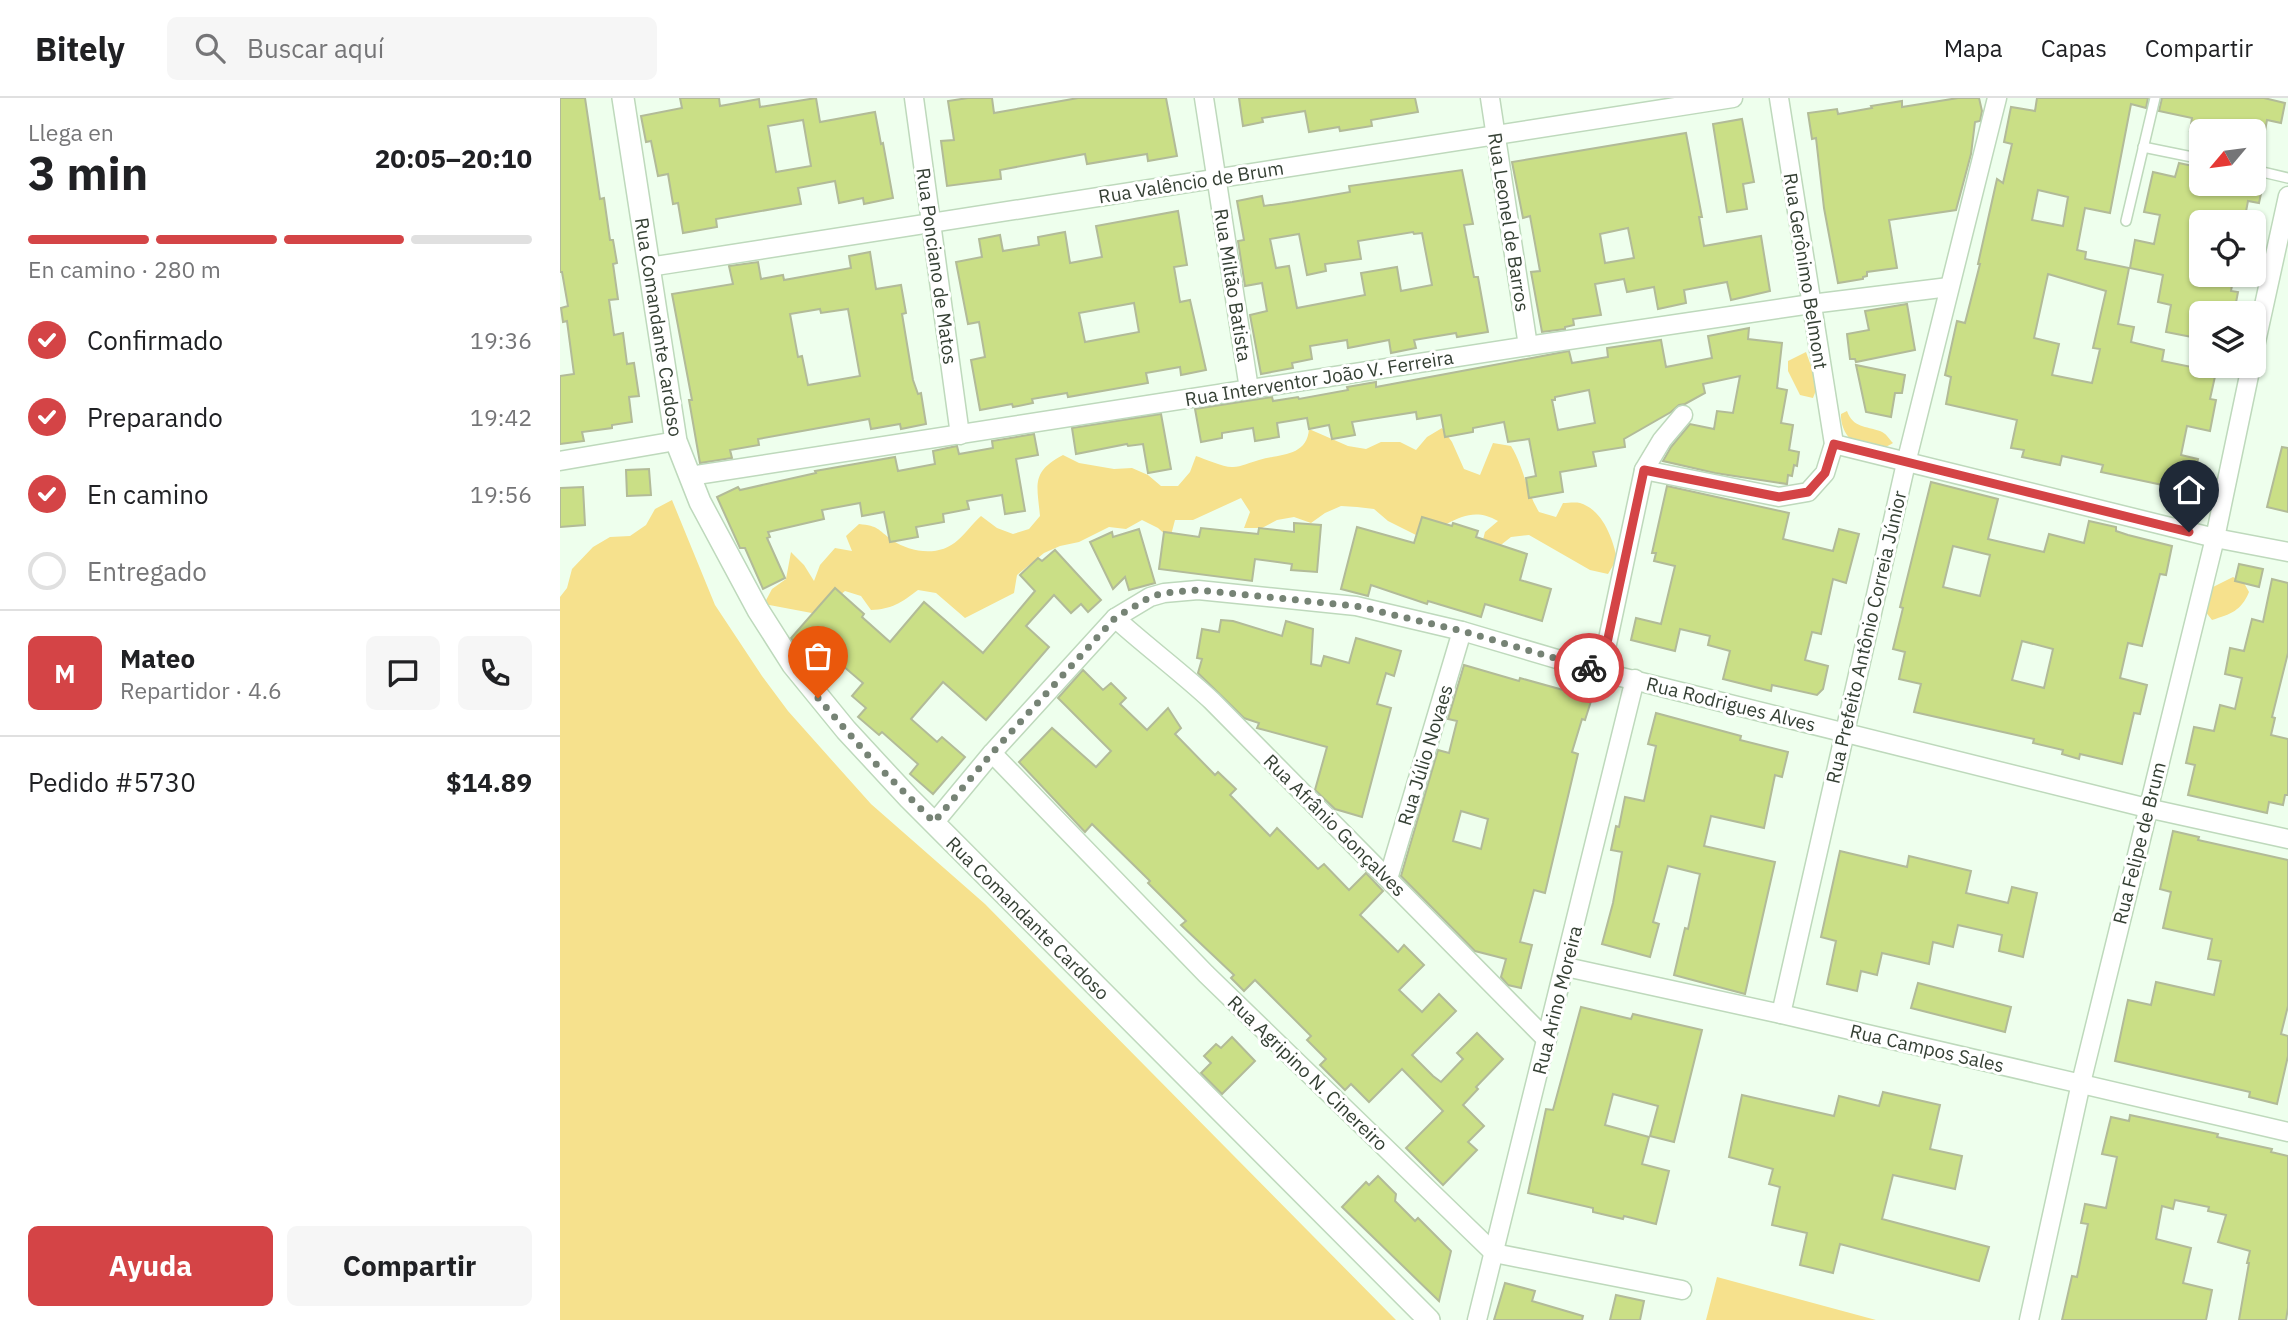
<!DOCTYPE html>
<html lang="es">
<meta charset="utf-8">
<style>
:root{--surface:#fff;--page:#f6f6f6;--text:#202124;--muted:#757577;--line:#e0e0e0;--accent:#d44446}
body{margin:0;font-family:"IBM Plex Sans",sans-serif;background:var(--page);color:var(--text);height:100vh;display:flex;flex-direction:column;font-size:26px;white-space:nowrap}
*{box-sizing:border-box;margin:0}
p{font-size:23px;color:var(--muted)}
.icon{flex:none;width:38px;height:38px;fill:none;stroke:currentColor;stroke-width:2;stroke-linecap:round;stroke-linejoin:round}
.map{position:relative;flex:1;overflow:hidden}
.drawer{display:flex;flex-direction:column;background:var(--surface);width:560px}
.drawer>*{flex:none}
.needle{width:46px;rotate:241deg}
.controls{position:absolute;left:1629px;top:21px;display:grid;gap:14px}
.controls a{display:grid;place-items:center;width:77px;height:77px;border-radius:10px;background:var(--surface);box-shadow:0 2px 5px #0004;font-size:35px}
.pin{position:absolute;display:grid;place-items:center;width:60px;height:60px;color:#fff;margin:-72px -30px;border-radius:50% 50% 50% 0;rotate:-45deg;box-shadow:0 0 7px #0007}
.pin .icon{rotate:45deg}
.courier{position:absolute;display:grid;place-items:center;width:70px;height:70px;margin:-35px;border:5px solid #d44446;border-radius:50%;background:#fff;color:#222;box-shadow:0 2px 9px #0007}
.overview em{font-style:normal;font-weight:700}
.overview div{display:flex;flex-direction:column-reverse}
.overview{display:flex;align-items:center;justify-content:space-between;height:119px;padding:0 28px}
h1{font-size:46px;font-weight:700;line-height:52px}
.bar{display:grid;grid-template-columns:repeat(4,1fr);gap:10px 7px;align-content:center;height:84px;padding:0 28px}
.bar i{height:9px;border-radius:5px;background:var(--line)}
.bar .current{background:var(--accent)}
.bar p{grid-column:span 4}
.line{display:flex;align-items:center;gap:18px;padding:0 28px;border-top:2px solid var(--line)}
.line div{flex:1}
.round{display:grid;place-items:center;flex:none;width:74px;height:74px;border-radius:10px;background:var(--page)}
ol{padding:0 28px;list-style:none}
li{display:flex;align-items:center;gap:21px;height:77px}
li p{margin-inline-start:auto}
li .icon{padding:7px;border-radius:50%;background:var(--accent);color:#fff;stroke-width:4}
li:last-child{color:var(--muted)}
li i{width:38px;height:38px;border:4px solid var(--line);border-radius:50%}
.action{display:flex;gap:14px;margin-top:auto;padding:14px 28px}
.action a{flex:1;height:80px;border-radius:10px;background:var(--accent);color:#fff;font-size:28px;font-weight:700;line-height:80px;text-align:center}
.action a+a{background:var(--page);color:var(--text)}
header{display:flex;align-items:center;gap:42px;box-sizing:border-box;height:98px;padding:0 35px;background:var(--surface);border-bottom:2px solid var(--line)}
header strong{font-size:33px}
nav{display:flex;gap:38px;margin-inline-start:auto;font-size:24px}
.search{width:490px;height:63px;background:var(--page);display:flex;align-items:center;gap:18px;box-sizing:border-box;padding:0 24px;border-radius:10px;color:var(--muted);font-size:26px}
main{display:flex;flex:1;min-height:0}
.map>svg:first-child{display:block}
</style>
<header>
<strong>Bitely</strong>
<div class="search"><svg class="icon" aria-label="search" viewBox="0 0 24 24"><circle cx="10" cy="10" r="6"/><path d="M15 15l6 6"/></svg>Buscar aquí</div>
<nav><a>Mapa</a><a>Capas</a><a>Compartir</a></nav>
</header>
<main>
<section class="drawer">
<div class="overview"><div><h1>3 min</h1><p>Llega en</p></div><em>20:05–20:10</em></div>
<div class="bar"><i class="current"></i><i class="current"></i><i class="current"></i><i></i><p>En camino · 280 m</p></div>
<ol>
<li><svg class="icon" aria-label="check" viewBox="0 0 24 24"><path d="M5 12l5 5 9-10"/></svg>Confirmado<p>19:36</p></li>
<li><svg class="icon" aria-label="check" viewBox="0 0 24 24"><path d="M5 12l5 5 9-10"/></svg>Preparando<p>19:42</p></li>
<li><svg class="icon" aria-label="check" viewBox="0 0 24 24"><path d="M5 12l5 5 9-10"/></svg>En camino<p>19:56</p></li>
<li><i></i>Entregado</li>
</ol>
<div class="line" style="height:126px"><b class="round" style="background:var(--accent);color:#fff">M</b><div><b>Mateo</b><p>Repartidor · 4.6</p></div><a class="round"><svg class="icon" aria-label="chat" viewBox="0 0 24 24"><path d="M4 5h16v11H9l-5 4z"/></svg></a><a class="round"><svg class="icon" aria-label="phone" viewBox="0 0 24 24"><path d="M5 4h4l2 5-3 2q2 4 5 5l2-3 5 2v4C11 20 4 13 5 4z"/></svg></a></div>
<div class="line" style="height:91px"><div>Pedido #5730</div><b>$14.89</b></div>
<div class="action"><a>Ayuda</a><a>Compartir</a></div>
</section>
<div class="map">
<svg width="1728" height="1222" viewBox="0 0 1728 1222">
<rect width="100%" height="100%" fill="#eeffed"/>
<!-- green -->
<g fill="#f6e18d">
<polygon points="1246,254 1258,287 1253,300 1240,297 1228,273 1228,263"/>
<path d="M1287 313C1293 330 1306 328 1320 333 1326 335 1329 341 1333 345 1329 347 1322 352 1317 352 1297 353 1280 336 1281 316Z"/>
<path d="M882 330 892 344 904 371 920 377 933 345 951 348C964 369 966 393 979 414L996 419 1003 405C1008 405 1015 404 1020 405 1043 412 1053 441 1057 461L1048 476 1030 472 969 437 951 439 937 450 920 453 925 434 938 423C907 405 888 429 860 439L828 423 814 411 797 409 781 408 765 415 751 425 734 419 717 422 702 430H684L690 414 681 400 633 422H615L610 441 598 430 582 422 566 431 549 429 519 444 500 448 484 455 457 477 454 495 405 520 376 495 358 492C341 505 332 511 311 512L301 498 285 493 257 516 204 506 212 491 226 481 231 454 244 467 254 483 260 467 275 450 292 453 286 438 299 426C319 428 317 431 332 442 351 455 380 459 398 442 407 434 412 426 421 418L437 430 453 436 469 431 480 418C477 386 471 374 503 357L519 365 554 371 572 370 588 377 601 388H618L630 374 636 358C645 361 665 370 673 369 681 369 691 364 699 362 719 356 747 359 749 331L788 348 806 351 821 344H840L856 352 867 339Z"/>
<polygon points="112,402 155,507 202,578 228,613 277,668 311,706 425,806 836,1222 0,1222 0,499 7,490 12,471 33,449 50,439 70,438 86,427 95,411"/>
<path d="M1673 479 1684 485 1689 494C1681 513 1671 516 1652 522L1641 508 1651 490Z"/>
<polygon points="1157,1179 1316,1222 1146,1222"/>
</g>
<!-- building -->
<g fill="#cadf86" stroke="#b2bb98" stroke-width="2" fill-rule="evenodd">
<polygon points="0,0 25,0 40,101 44,100 50,142 53,142 57,165 53,166 58,201 49,202 54,237 63,235 67,266 74,265 79,298 69,299 72,324 52,327 52,330 22,334 24,343 0,346 0,278 14,276 7,223 3,224 1,210 8,208 2,174 0,174"/>
<path d="M120 0H159L160 8 199 1 200 9 256 0 260 24 315 14 321 46 323 45 333 100 304 106 303 100 279 105 275 83 238 90 241 106 156 121 157 129 123 135 118 105 113 106 108 76 98 78 91 43 86 44 81 18 122 10ZM243 22 251 68 216 74 208 28Z"/>
<polygon points="408,0 432,0 434,15 518,0 606,0 617,58 588,63 587,56 527,66 525,56 440,72 441,81 387,88 381,43 394,42 388,3"/>
<polygon points="679,0 855,0 858,14 811,22 812,28 780,33 779,29 749,34 745,13 702,20 703,24 683,28"/>
<polygon points="1398,0 1419,0 1422,13 1420,23 1415,24 1411,56 1396,112 1329,122 1337,170 1307,174 1307,178 1303,179 1303,181 1278,185 1264,110 1256,40 1252,41 1248,15 1277,11 1278,16 1312,10 1311,8 1342,3 1342,9"/>
<path d="M1477 0H1588L1586 10 1571 6 1550 115 1525 110 1517 152 1526 154 1525 161 1569 170 1558 226 1574 229 1571 244 1604 252 1602 263 1656 274 1650 301 1656 302 1650 333 1627 328 1621 357 1638 361 1631 393 1541 374 1543 367 1502 358 1500 367 1462 359 1464 352 1451 350 1457 322 1386 306 1391 279 1385 277 1397 223 1405 225 1420 166H1418L1437 81 1443 85 1452 46 1444 44 1451 9 1475 13ZM1478 92 1508 99 1503 128 1472 122ZM1488 176 1546 193 1533 250 1540 251 1532 285 1492 277 1499 246 1474 240Z"/>
<polygon points="1602,0 1704,0 1725,5 1721,25 1707,22 1705,33 1630,33 1632,20 1599,13"/>
<polygon points="1182,21 1194,84 1183,86 1187,111 1167,114 1153,26"/>
<path d="M1126 35 1142 119H1139L1144 148 1201 138 1210 193 1171 202 1167 184 1124 192 1126 205 1098 211 1094 189 1067 194 1064 181 1035 186 1041 217 1013 221 1014 227 1005 229V231L982 234 971 174 980 173 970 118 963 120 952 64ZM1068 130 1074 160 1045 165 1040 136Z"/>
<polygon points="1619,65 1642,70 1642,86 1703,86 1699,105 1688,103 1684,124 1642,124 1642,177 1674,177 1671,193 1678,194 1674,215 1642,215 1642,241 1606,234 1611,207 1598,204 1603,177 1570,170 1575,142 1594,146 1600,117 1584,114 1593,74 1615,79"/>
<path d="M902 72 913 126 904 127 914 179H918L928 234 897 239 896 235 854 242 856 250 831 255 829 242 788 250 787 242 750 248 752 261 732 265 733 270 701 276 690 217 707 213 702 185 685 188 678 143 684 142 677 103 702 98 704 108 732 104 790 94 789 88ZM853 134 854 136 862 135 872 187 841 193 837 169 801 175 805 197 737 210 729 168 716 170 710 141 739 136 747 177 766 173 765 166 801 161 798 143Z"/>
<path d="M618 113 627 167 614 169 620 204 630 202 646 272 621 277 620 269 586 275 588 285 508 299 507 295 472 301 473 305 453 309 452 306 420 312 411 262 425 259 419 224 408 226 396 164 422 159 419 141 440 137 443 153 479 147 478 139 505 134 510 165 542 159 536 128ZM574 205 579 234 525 244 519 215Z"/>
<path d="M310 154 316 191 341 187 346 215 342 216 353 282 358 296 361 295 366 326 341 331 340 326 311 331 309 321 198 341 199 347 170 352 172 360 140 365 129 302H132L112 196 173 186 169 168 198 164 201 181 223 177 224 182 291 170 289 158ZM260 211 261 215 288 211 300 278 248 287 242 258 238 259 230 216Z"/>
<polygon points="1347,206 1355,252 1296,264 1295,261 1290,261 1287,236 1309,232 1305,213"/>
<path d="M1189 230 1188 241 1222 245 1217 290 1227 292 1221 325 1233 327 1229 352 1239 354 1237 368 1234 367 1232 378 1228 377 1227 386 1155 375 1103 363 1111 349 1130 326 1154 331 1157 313 1173 315 1180 278 1143 286 1145 295 1125 306 1119 307 1111 314 1064 341 1065 349 1033 354 1036 368 1000 374 1003 394 969 400 966 380 976 378 969 341 948 344 944 324 913 330V334L885 339 881 317 857 321 856 314 792 324 795 337 772 341 769 327 749 331 747 320 717 325 719 339 695 343 693 330 662 335V340L641 344 635 311 712 299 713 303 738 299 739 301 788 292 787 289 816 284V289L1009 253 1012 265 1048 259 1047 250 1101 242 1106 269 1152 260 1148 238ZM1029 292 1035 325 998 332 992 302H995V299Z"/>
<polygon points="1296,267 1345,277 1342,295 1335,295 1331,319 1306,314"/>
<polygon points="601,316 611,371 588,375 583,346 568,348 567,346 516,356 512,330"/>
<polygon points="474,336 478,357 456,361 465,413 445,416 442,397 407,403 409,411 383,416 384,424 356,429 358,439 330,444 324,414 302,418 300,405 262,412 264,421 208,434 210,439 207,440 225,480 203,491 185,450 180,450 157,399 178,389 180,392 256,375 255,373 335,359 338,373 375,366 373,353 397,348 399,356 433,350 432,343"/>
<polygon points="1722,349 1728,350 1728,414 1707,409"/>
<polygon points="89,371 91,397 67,398 66,372"/>
<path d="M1371 384 1438 401 1428 441 1484 454 1489 436 1524 445 1529 423 1556 429V433L1568 437 1612 448 1606 477 1600 476 1582 548 1568 545 1560 580 1587 587 1580 616 1574 615 1562 666 1520 656 1519 661 1502 656 1503 652 1473 645 1474 641 1354 614 1361 586 1339 581 1345 554 1333 551 1343 510 1340 509ZM1393 448 1430 457 1420 498 1383 489ZM1462 543 1493 551 1484 590 1452 582Z"/>
<polygon points="1107,388 1229,415 1223,441 1273,453 1279,431 1299,436 1286,485 1273,481 1261,536 1252,534 1245,562 1268,568 1263,591 1257,597 1212,587 1211,593 1163,581 1170,553 1148,547 1150,538 1120,531 1115,553 1071,542 1076,520 1101,526 1115,468 1094,463 1096,455 1092,455"/>
<polygon points="23,389 25,427 0,429 0,390"/>
<polygon points="862,419 892,428 893,425 918,433 916,439 967,456 960,482 991,491 982,523 925,506 921,519 868,503 867,506 811,487 808,498 781,491 797,429 854,445"/>
<polygon points="734,425 761,427 757,474 731,472 732,466 695,461 692,483 599,471 604,434 639,439 641,430 698,436 699,430 734,434"/>
<polygon points="579,431 595,485 569,492 565,479 553,491 530,444 552,434 553,439"/>
<polygon points="495,452 541,502 528,514 521,506 511,515 494,497 466,528 489,549 426,622 383,584 351,621 377,644 382,639 405,659 373,696 350,676 358,666 322,634 319,637 298,619 306,610 292,598 303,585 262,550 248,565 231,540 275,490 304,516 302,519 330,544 364,504 423,555 475,493 460,477 478,460 482,463"/>
<polygon points="1679,466 1703,471 1699,489 1675,483"/>
<polygon points="1712,481 1728,485 1728,555 1712,619 1715,620 1711,637 1728,641 1728,697 1725,697 1723,707 1709,704 1707,715 1628,697 1635,667 1626,665 1634,629 1654,633 1660,607 1675,611 1682,580 1665,576 1670,550 1684,553 1692,521 1703,524"/>
<polygon points="661,522 673,523 722,538 726,523 753,531 751,566 761,568 764,558 789,565 796,540 841,553 834,578 826,575 817,606 831,610 802,719 775,711 755,692 767,649 697,630 699,625 684,620 638,575 642,561 637,560 642,531 659,534"/>
<path d="M904 567 959 583 960 580 1032 600 1025 622 1022 621 1012 654 1018 656 985 795 974 792 960 844 972 847 961 890 948 887 941 879 946 861 915 853 841 778 878 652 889 655 897 623 888 621ZM901 713 928 721 921 751 893 743Z"/>
<polygon points="523,572 543,592 551,585 566,600 560,606 587,632 608,610 621,630 615,636 655,677 658,674 676,691 670,697 710,738 717,730 758,771 764,766 789,792 806,775 823,793 800,817 838,854 844,847 864,867 839,892 862,914 879,896 896,913 852,957 873,978 881,984 903,961 897,955 917,935 943,961 916,989 918,991 903,1007 924,1028 908,1044 917,1052 883,1087 846,1050 883,1013 842,971 809,1004 791,986 785,992 760,967 766,961 747,942 751,938 695,882 684,893 671,880 674,877 621,827 626,823 588,785 590,783 532,726 525,734 459,664 492,630 536,669 551,653 498,600"/>
<polygon points="1096,615 1181,638 1180,642 1228,654 1222,679 1215,677 1204,730 1151,718 1144,748 1215,764 1185,896 1114,877 1125,830 1128,831 1140,776 1108,768 1093,824 1099,826 1090,859 1042,846 1053,805 1062,754 1051,752 1056,728 1059,729 1065,699 1084,703 1096,648 1088,646"/>
<polygon points="1613,733 1639,739 1638,742 1728,762 1728,908 1721,936 1728,938 1728,958 1717,1006 1689,999 1690,994 1555,963 1568,902 1591,907 1596,884 1654,897 1661,863 1648,861 1652,841 1603,830 1611,794 1600,791"/>
<polygon points="1280,753 1347,769 1349,758 1411,773 1406,795 1448,805 1452,789 1477,795 1463,859 1439,853 1442,837 1398,827 1393,849 1373,844 1369,866 1322,855 1317,877 1301,873 1297,893 1267,886 1276,843 1261,839"/>
<polygon points="1358,885 1451,909 1445,934 1351,910"/>
<polygon points="1021,909 1071,921 1073,916 1142,932 1114,1044 1090,1038 1098,1008 1053,996 1045,1027 1089,1039 1082,1066 1109,1073 1096,1126 1064,1118 1063,1121 1033,1114 1033,1110 968,1095 986,1011 993,1012"/>
<polygon points="672,939 695,963 662,996 641,975 651,965 644,958 656,946 661,950"/>
<polygon points="1323,994 1380,1007 1370,1051 1402,1058 1395,1091 1333,1077 1322,1121 1429,1149 1419,1183 1280,1146 1273,1175 1240,1167 1247,1135 1212,1127 1220,1089 1209,1086 1213,1071 1169,1059 1182,997 1274,1018 1279,998 1319,1008"/>
<polygon points="1570,1017 1658,1036 1657,1039 1712,1051 1711,1054 1728,1058 1728,1210 1726,1222 1679,1222 1689,1165 1687,1165 1690,1153 1658,1144 1666,1117 1648,1113 1649,1109 1615,1102 1613,1111 1602,1108 1596,1141 1631,1150 1623,1185 1652,1192 1646,1222 1502,1222 1512,1178 1517,1179 1528,1126 1521,1125 1525,1106 1546,1110 1557,1059 1542,1056 1551,1019 1569,1023"/>
<polygon points="818,1078 836,1096 835,1103 855,1123 858,1120 891,1153 879,1203 782,1109 806,1084 809,1087"/>
<polygon points="945,1185 975,1193 972,1203 1023,1218 1022,1222 934,1222"/>
<polygon points="1056,1197 1084,1203 1080,1222 1050,1222"/>
</g>
<g fill="none" stroke-linecap="round" stroke-linejoin="round">
<defs>
<g id="service">
<polyline points="1583,49 1642,61"/>
<polyline points="1694,72 1728,80"/>
<polyline points="1566,123 1595,0"/>
</g>
<g id="minor">
<polyline points="354,0 400,337"/>
<polyline points="644,0 689,291"/>
<polyline points="930,0 968,248"/>
<polyline points="89,169 1173,0"/>
<polyline points="1694,253 1728,98"/>
<polyline points="1274,346 1655,440 1728,454"/>
<polyline points="0,363 116,343"/>
<polyline points="1084,372 1219,399 1248,394 1265,375 1274,346 1219,0"/>
<polyline points="130,378 968,248 1251,206 1389,189"/>
<path d="M555 520C587 549 621 574 652 603L987 942"/>
<polyline points="1041,574 1084,372 1102,342 1123,317"/>
<polyline points="432,655 646,876 934,1155 1122,1192"/>
<polyline points="374,725 432,655 555,520 590,499 604,495 638,492 796,508 902,533 1041,574 1587,710 1728,741"/>
<polyline points="828,781 902,533"/>
<polyline points="1006,869 1221,916 1728,1034"/>
<polyline points="1221,916 1346,365 1437,0"/>
<polyline points="917,1222 1075,581"/>
<polyline points="1469,1222 1521,985 1655,440 1691,268"/>
</g>
<polyline id="tertiary" points="63,0 116,343 140,404 198,512 233,567 286,632 349,700 869,1222"/>
</defs>
<!-- service casing -->
<use href="#service" stroke="#bed9bc" stroke-width="12"/>
<!-- minor casing -->
<use href="#minor" stroke="#bed9bc" stroke-width="21"/>
<!-- tertiary casing -->
<use href="#tertiary" stroke="#bed9bc" stroke-width="24"/>
<!-- service -->
<use href="#service" stroke="#fff" stroke-width="9"/>
<!-- minor -->
<use href="#minor" stroke="#fff" stroke-width="18"/>
<!-- tertiary -->
<use href="#tertiary" stroke="#fff" stroke-width="21"/>
</g>
<g fill="none" stroke-linecap="round" stroke-linejoin="round">
<!-- done -->
<polyline stroke="#768375" stroke-width="7" stroke-dasharray="0 12.6" points="258,600 313,663 374,724 432,655 555,520 590,499 604,495 638,492 796,508 902,533 1029,570"/>
<!-- route -->
<polyline stroke="#d44446" stroke-width="9" points="1029,570 1041,573 1084,372 1219,399 1248,394 1265,375 1274,346 1629,434"/>
</g>
<g text-anchor="middle" stroke-width="6" stroke-linejoin="round" paint-order="stroke">
<!-- street labels -->
<g font-size="19" fill="#354034" stroke="#fff">
<text transform="translate(631 84) rotate(-9)" y="7">Rua Valêncio de Brum</text>
<text transform="translate(949 124) rotate(81)" y="7">Rua Leonel de Barros</text>
<text transform="translate(377 168) rotate(82)" y="7">Rua Ponciano de Matos</text>
<text transform="translate(1246 173) rotate(81)" y="7">Rua Gerônimo Belmont</text>
<text transform="translate(673 187) rotate(81)" y="7">Rua Miltão Batista</text>
<text transform="translate(99 229) rotate(81)" y="7">Rua Comandante Cardoso</text>
<text transform="translate(759 280) rotate(-9)" y="7">Rua Interventor João V. Ferreira</text>
<text transform="translate(1306 539) rotate(-77)" y="7">Rua Prefeito Antônio Correia Júnior</text>
<text transform="translate(1171 606) rotate(14)" y="7">Rua Rodrigues Alves</text>
<text transform="translate(865 657) rotate(-73)" y="7">Rua Júlio Novaes</text>
<text transform="translate(775 727) rotate(45)" y="7">Rua Afrânio Gonçalves</text>
<text transform="translate(1579 745) rotate(-76)" y="7">Rua Felipe de Brum</text>
<text transform="translate(468 820) rotate(45)" y="7">Rua Comandante Cardoso</text>
<text transform="translate(997 902) rotate(-76)" y="7">Rua Arino Moreira</text>
<text transform="translate(1367 950) rotate(13)" y="7">Rua Campos Sales</text>
<text transform="translate(748 975) rotate(44)" y="7">Rua Agripino N. Cinereiro</text>
</g>
</g>
</svg>
<div class="controls">
<a><svg class="needle" viewBox="-14 -14 28 28"><path d="M0-13l5 13h-10z" fill="#e53935"/><path d="M0 13l5-13h-10z" fill="#757577"/></svg></a>
<a><svg class="icon" aria-label="locate" viewBox="0 0 24 24"><circle cx="12" cy="12" r="6"/><path d="M12 2v4M12 18v4M2 12h4M18 12h4"/></svg></a>
<a><svg class="icon" aria-label="layers" viewBox="0 0 24 24"><path d="M12 4l9 5-9 5-9-5zM3 14l9 5 9-5"/></svg></a>
</div>
<div class="pin" style="left:258px;top:600px;background:#ea580c"><svg class="icon" aria-label="bag" viewBox="0 0 24 24"><path d="M5 8h14l-1 12H6zM9 8a3 3 0 0 1 6 0"/></svg></div>
<div class="pin" style="left:1629px;top:434px;background:#1f2937"><svg class="icon" aria-label="home" viewBox="0 0 24 24"><path d="M3 11l9-7 9 7M6 9v11h12V9"/></svg></div>
<div class="courier" style="left:1029px;top:570px"><svg class="icon" aria-label="bike" viewBox="0 0 24 24"><circle cx="6" cy="16" r="4"/><circle cx="18" cy="16" r="4"/><path d="M6 16l4-8h5l3 8M10 8l3 8H6M13 5h3"/></svg></div>
</div>
</main>
